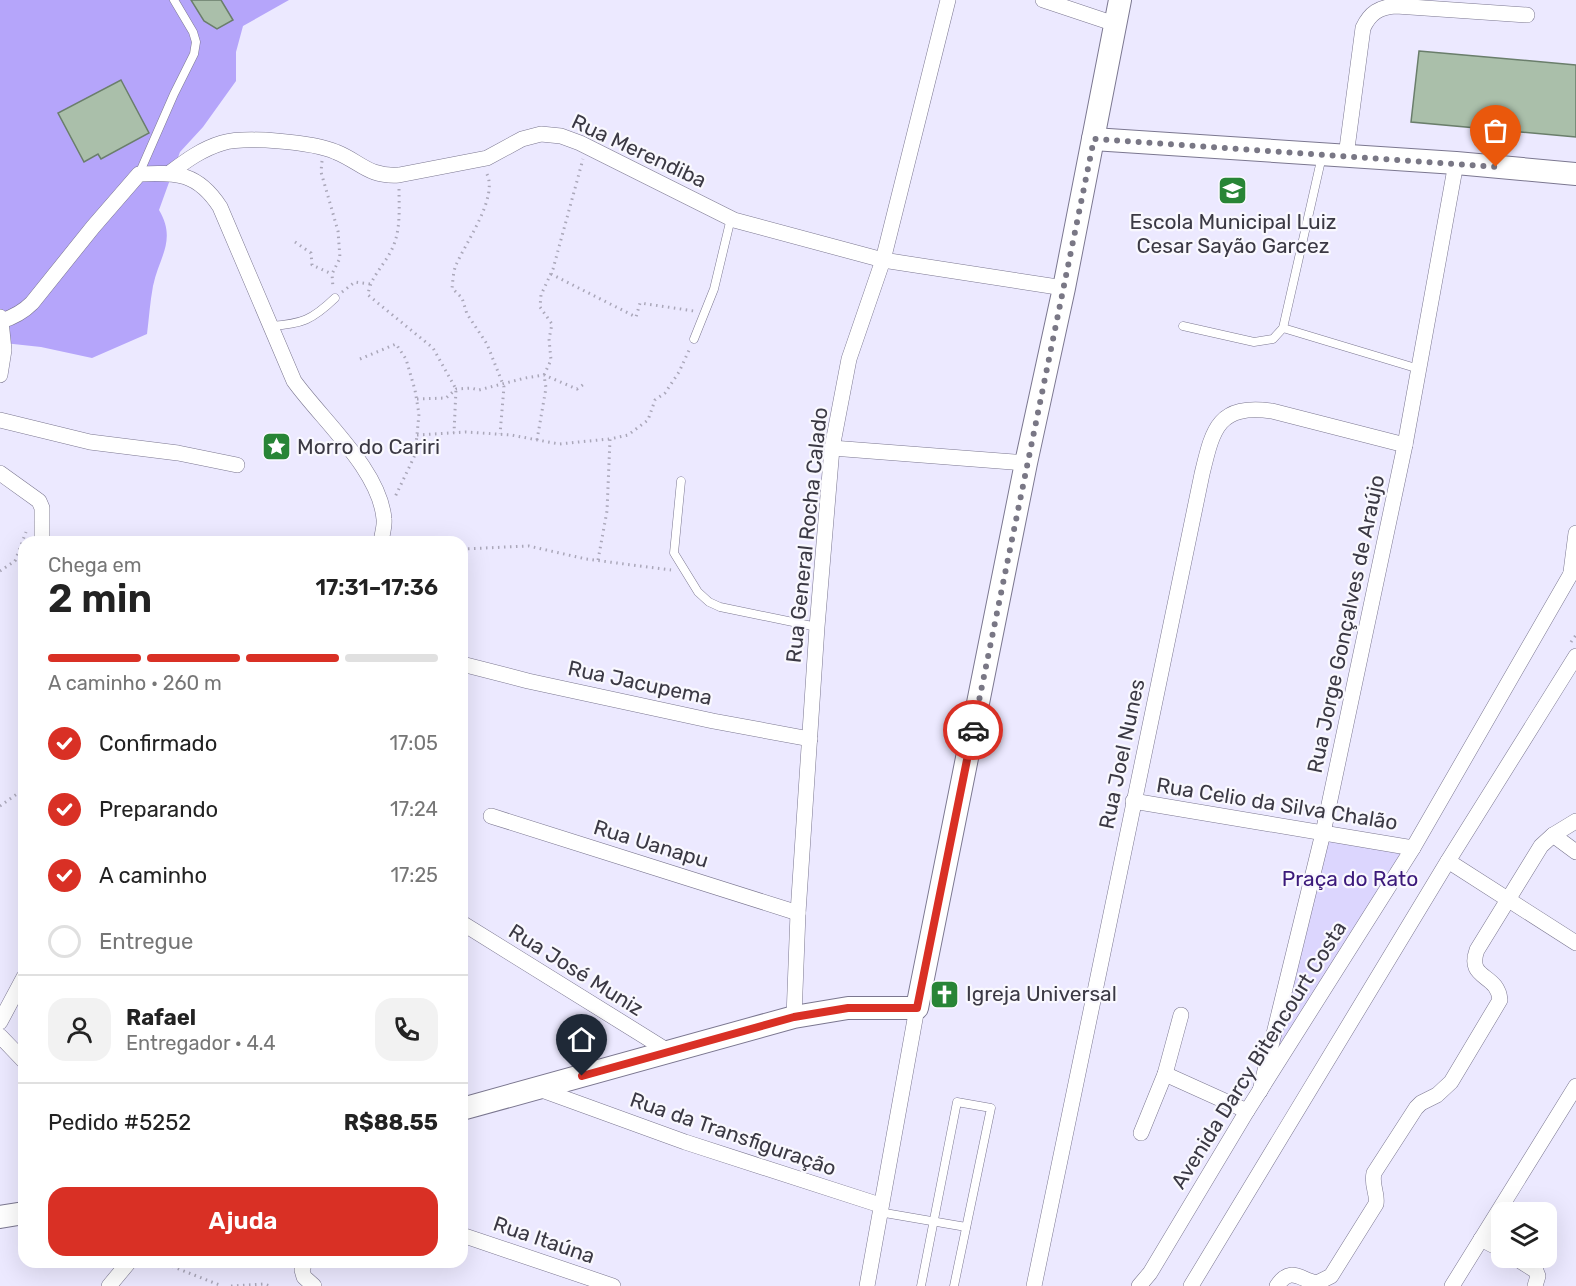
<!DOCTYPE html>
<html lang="pt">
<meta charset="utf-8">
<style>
:root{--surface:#fff;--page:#f2f2f2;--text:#222;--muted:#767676;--line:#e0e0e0;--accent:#d93025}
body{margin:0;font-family:Rubik,sans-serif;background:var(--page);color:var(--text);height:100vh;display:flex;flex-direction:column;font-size:22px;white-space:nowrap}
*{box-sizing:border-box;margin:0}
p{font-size:20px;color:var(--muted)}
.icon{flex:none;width:33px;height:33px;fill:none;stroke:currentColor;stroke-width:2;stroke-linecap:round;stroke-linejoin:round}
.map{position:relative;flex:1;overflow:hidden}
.panel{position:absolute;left:18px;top:536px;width:450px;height:732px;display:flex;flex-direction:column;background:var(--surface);border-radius:18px;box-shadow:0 6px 24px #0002}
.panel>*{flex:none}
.buttons{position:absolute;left:1491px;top:1202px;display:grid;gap:12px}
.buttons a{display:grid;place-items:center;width:66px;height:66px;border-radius:12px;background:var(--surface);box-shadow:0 6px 24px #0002;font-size:30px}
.pin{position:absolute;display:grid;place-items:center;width:51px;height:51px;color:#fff;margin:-62px -26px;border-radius:50% 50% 50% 0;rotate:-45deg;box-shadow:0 0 6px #0007}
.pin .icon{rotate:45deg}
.courier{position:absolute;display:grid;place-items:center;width:60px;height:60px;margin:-30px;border:4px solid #d93025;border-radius:50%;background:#fff;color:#222;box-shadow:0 2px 8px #0007}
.summary em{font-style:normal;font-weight:600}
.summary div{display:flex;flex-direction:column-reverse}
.summary{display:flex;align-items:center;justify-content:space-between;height:102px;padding:0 30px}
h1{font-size:39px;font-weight:600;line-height:45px}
.bar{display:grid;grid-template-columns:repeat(4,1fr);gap:9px 6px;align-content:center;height:72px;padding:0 30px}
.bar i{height:8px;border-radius:4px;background:var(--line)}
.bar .current{background:var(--accent)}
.bar p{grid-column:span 4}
.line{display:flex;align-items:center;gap:15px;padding:0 30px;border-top:2px solid var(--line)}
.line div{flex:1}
.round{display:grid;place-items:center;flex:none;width:63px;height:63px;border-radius:18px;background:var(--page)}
ol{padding:0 30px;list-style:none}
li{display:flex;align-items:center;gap:18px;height:66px}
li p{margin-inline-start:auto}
li .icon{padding:6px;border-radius:50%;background:var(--accent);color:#fff;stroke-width:4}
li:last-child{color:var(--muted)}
li i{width:33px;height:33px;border:3px solid var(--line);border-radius:50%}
.button{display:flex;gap:12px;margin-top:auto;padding:12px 30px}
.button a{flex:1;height:69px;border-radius:18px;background:var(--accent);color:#fff;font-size:24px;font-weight:600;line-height:69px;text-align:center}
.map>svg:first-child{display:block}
</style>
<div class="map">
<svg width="1576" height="1286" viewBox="0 0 1576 1286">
<rect width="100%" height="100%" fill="#ece9ff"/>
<!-- green -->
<polygon fill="#dcd6fe" points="1326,841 1408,849 1266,1075"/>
<!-- forest -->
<path fill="#b5a5fa" d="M0 0H289L243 26 236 52V81L203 127 180 152 159 210C177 240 159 257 153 286 150 302 149 318 147 334L92 358 41 347 4 343 0 345Z"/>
<!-- building -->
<g fill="#aabfaa" stroke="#6a7e6b" stroke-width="1.5">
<polygon points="191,0 221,0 233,20 217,29 204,21"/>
<polygon points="1419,51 1576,65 1576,137 1411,122"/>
<polygon points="121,80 149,133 101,159 98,154 84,162 58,113"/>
</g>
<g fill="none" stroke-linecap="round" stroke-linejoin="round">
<defs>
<g id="lane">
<polyline points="139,174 174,94 194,54 196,42 193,32 174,0"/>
<path d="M271 326C302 324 312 320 335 298"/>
<polyline points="1183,326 1254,342 1273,339 1283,328 1322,156"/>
<polyline points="1283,328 1419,369"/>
<polyline points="694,339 714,289 731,218"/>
<polyline points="681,481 674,553 698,592 709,602 720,607 817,627"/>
<polyline points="879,1212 966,1227"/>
<polyline points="921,1286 957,1102 991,1108 954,1286"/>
</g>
<g id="street">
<polyline points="1043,0 1115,24"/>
<path d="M1346 156 1363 28C1370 13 1379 7 1396 6L1527 15"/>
<path d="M171 172C187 160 202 149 222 143 246 136 313 142 336 152 361 162 368 177 399 175L487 158 522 139 541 134 561 136 580 143 734 220 883 260 1064 288"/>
<path d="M0 317 1 321C14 317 23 312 32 303L93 227 139 174C177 172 198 173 220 207L294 381C322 420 380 470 384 519 385 526 382 534 381 542"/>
<polyline points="0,375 4,350 1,321"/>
<polyline points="0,420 90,442 178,453 237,465"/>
<polyline points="832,448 1026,463"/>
<polyline points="0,473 39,501 42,508 42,542"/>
<polyline points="1571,572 1576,533"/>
<polyline points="462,664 528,681 713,721 810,739"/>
<polyline points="1133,801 1413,848"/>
<polyline points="491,816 798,913"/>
<polyline points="1553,835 1576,852"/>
<polyline points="1448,861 1576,943"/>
<polyline points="462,923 668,1051"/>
<polyline points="794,1017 798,913 817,627 832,448 849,359 883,260 948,0"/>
<polyline points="0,1022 24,977"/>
<polyline points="0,1036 24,1061"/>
<polyline points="1165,1074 1247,1111"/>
<polyline points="539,1089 685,1142 880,1205"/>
<polyline points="1260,1091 1323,833 1405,445 1456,163"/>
<polyline points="1141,1133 1165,1074 1181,1015"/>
<polyline points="462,1235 613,1286"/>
<polyline points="1481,1239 1502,1250"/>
<polyline points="1514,1257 1536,1271 1538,1276 1535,1286"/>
<polyline points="305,1262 302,1270 304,1277 314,1286"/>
<polyline points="109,1286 129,1262"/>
<polyline points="867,1286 917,1008"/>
<path d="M1034 1286 1202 474C1213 428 1218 404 1272 411L1405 445"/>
<polyline points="1139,1286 1150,1273 1247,1111 1413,848 1576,565"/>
<polyline points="1191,1286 1448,861 1576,656"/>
<path d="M1277 1286C1291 1265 1300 1280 1317 1283L1331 1276 1376 1204C1378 1193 1371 1186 1374 1173L1416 1108 1421 1103 1437 1095 1451 1082 1500 1000C1498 973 1466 980 1477 950L1541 846 1553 835 1576 821"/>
<polyline points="1452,1286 1576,1086"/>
</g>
<g id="secondary">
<polyline points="1093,139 1456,163 1576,174"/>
<polyline points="462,1109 794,1017 848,1008 917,1008 1026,463 1064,288 1120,0"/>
<polyline points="0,1217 24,1213"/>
</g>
</defs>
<!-- lane casing -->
<use href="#lane" stroke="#7b7790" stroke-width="9"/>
<!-- street casing -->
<use href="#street" stroke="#7b7790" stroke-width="16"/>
<!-- secondary casing -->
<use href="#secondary" stroke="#7b7790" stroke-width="24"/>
<!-- path -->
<g stroke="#aaa7b9" stroke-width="3" stroke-dasharray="1.5 4.5" stroke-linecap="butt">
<polyline points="322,161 321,172 338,231 340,258 332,274 333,288"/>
<path d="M487 174C498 198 466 242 456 265 453 272 453 281 452 288L462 298 467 314 487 344 504 387 500 434"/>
<path d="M399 189C399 209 401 230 392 249 384 266 370 277 368 295L433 348 456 389 454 433"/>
<polyline points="295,242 311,253 312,265 332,274"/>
<polyline points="551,274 636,317 640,303 694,311"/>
<polyline points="342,292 355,282 370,284"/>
<polyline points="360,359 396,344 406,359 415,390 419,414 415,455 395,497"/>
<polyline points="417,399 446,398 456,389 471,388 479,390 525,378 544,375 577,389 584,384"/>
<polyline points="417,435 466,432 511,435 559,444 609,439"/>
<polyline points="537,440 546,388 544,375 551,360 549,339 552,324 540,307 541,295 553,269 583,159"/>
<polyline points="462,549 529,546 586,559 671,570"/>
<polyline points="598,560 607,511 610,439 628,435 648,420 655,400 665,393 679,372 690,348"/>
<polyline points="0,571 15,561 26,532"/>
<polyline points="1571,642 1576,635"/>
<polyline points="21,645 24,644"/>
<polyline points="0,806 24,789"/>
<polyline points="161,1262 222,1286"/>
<polyline points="231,1286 264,1284 270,1286"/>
</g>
<!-- lane -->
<use href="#lane" stroke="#fff" stroke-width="8"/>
<!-- street -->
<use href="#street" stroke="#fff" stroke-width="15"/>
<!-- secondary -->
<use href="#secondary" stroke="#fff" stroke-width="22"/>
</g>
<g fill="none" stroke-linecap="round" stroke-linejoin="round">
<!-- done -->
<polyline stroke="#797785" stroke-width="6" stroke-dasharray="0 10.8" points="973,730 1094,139 1496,167"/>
<!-- route -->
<polyline stroke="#d93025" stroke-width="8" points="582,1076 794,1017 848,1008 917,1008 973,730"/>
</g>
<!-- icons -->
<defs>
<symbol id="school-square" viewBox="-11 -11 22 22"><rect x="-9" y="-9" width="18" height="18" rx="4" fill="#288536" stroke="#f9f8fe"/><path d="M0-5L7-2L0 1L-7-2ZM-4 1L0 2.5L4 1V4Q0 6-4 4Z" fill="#fff"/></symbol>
<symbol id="sight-square" viewBox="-11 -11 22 22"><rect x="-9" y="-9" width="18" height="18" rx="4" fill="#288536" stroke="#f9f8fe"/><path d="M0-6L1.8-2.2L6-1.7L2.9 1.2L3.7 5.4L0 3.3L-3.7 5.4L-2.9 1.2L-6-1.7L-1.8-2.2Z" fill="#fff"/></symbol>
<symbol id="church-square" viewBox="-11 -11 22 22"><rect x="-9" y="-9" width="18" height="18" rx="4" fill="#288536" stroke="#f9f8fe"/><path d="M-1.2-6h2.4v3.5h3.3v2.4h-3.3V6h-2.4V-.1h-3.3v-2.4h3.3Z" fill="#fff"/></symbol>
</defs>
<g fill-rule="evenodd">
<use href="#school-square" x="1216" y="174" width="33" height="33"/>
<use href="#sight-square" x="260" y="430" width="33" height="33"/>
<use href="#church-square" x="928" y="978" width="33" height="33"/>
</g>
<g text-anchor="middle" stroke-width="4.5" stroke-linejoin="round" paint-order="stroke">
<!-- street labels -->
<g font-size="21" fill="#3b3944" stroke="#f9f8fe">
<text transform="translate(639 151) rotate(25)" y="7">Rua Merendiba</text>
<text transform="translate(807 535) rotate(-84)" y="7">Rua General Rocha Calado</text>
<text transform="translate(1346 624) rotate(-78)" y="7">Rua Jorge Gonçalves de Araújo</text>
<text transform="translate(640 683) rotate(12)" y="7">Rua Jacupema</text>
<text transform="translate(1122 754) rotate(-78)" y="7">Rua Joel Nunes</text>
<text transform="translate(1277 804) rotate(9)" y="7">Rua Celio da Silva Chalão</text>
<text transform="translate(651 844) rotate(17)" y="7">Rua Uanapu</text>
<text transform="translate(576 970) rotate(32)" y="7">Rua José Muniz</text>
<text transform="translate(1259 1055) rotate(-58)" y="7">Avenida Darcy Bitencourt Costa</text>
<text transform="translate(733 1134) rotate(19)" y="7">Rua da Transfiguração</text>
<text transform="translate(544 1240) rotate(19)" y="7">Rua Itaúna</text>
</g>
<!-- poi labels -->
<g font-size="21" fill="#3b3944" stroke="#f9f8fe" text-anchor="start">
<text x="1233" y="229" text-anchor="middle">Escola Municipal Luiz<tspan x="1233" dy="24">Cesar Sayão Garcez</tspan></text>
<text x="297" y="454">Morro do Cariri</text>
<text x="966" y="1001">Igreja Universal</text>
</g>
<!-- park labels -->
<g font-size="21" fill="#3b197a" stroke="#f9f8fe">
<text x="1350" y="886">Praça do Rato</text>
</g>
</g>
</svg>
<div class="buttons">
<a><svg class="icon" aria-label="layers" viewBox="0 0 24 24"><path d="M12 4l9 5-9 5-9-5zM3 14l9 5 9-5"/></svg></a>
</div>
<div class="pin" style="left:1496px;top:167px;background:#ea580c"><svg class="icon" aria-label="bag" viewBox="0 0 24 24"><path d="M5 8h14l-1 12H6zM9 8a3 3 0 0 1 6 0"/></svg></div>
<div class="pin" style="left:582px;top:1076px;background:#1f2937"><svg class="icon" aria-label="home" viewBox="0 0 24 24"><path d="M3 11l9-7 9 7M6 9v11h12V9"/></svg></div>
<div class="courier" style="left:973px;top:730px"><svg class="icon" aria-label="car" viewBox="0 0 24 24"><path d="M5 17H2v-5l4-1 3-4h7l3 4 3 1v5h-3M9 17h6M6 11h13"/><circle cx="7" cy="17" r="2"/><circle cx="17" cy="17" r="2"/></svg></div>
<section class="panel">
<div class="summary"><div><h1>2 min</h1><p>Chega em</p></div><em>17:31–17:36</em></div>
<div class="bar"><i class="current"></i><i class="current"></i><i class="current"></i><i></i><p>A caminho · 260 m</p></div>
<ol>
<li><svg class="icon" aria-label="check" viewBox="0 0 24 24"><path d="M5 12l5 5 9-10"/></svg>Confirmado<p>17:05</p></li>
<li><svg class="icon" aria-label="check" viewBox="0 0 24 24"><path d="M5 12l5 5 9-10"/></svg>Preparando<p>17:24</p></li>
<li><svg class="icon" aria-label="check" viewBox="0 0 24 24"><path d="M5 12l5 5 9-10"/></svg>A caminho<p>17:25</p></li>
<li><i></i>Entregue</li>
</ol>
<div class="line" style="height:108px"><a class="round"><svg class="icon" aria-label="person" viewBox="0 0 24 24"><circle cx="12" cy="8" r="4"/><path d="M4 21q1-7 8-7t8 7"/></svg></a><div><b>Rafael</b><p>Entregador · 4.4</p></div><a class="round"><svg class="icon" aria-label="phone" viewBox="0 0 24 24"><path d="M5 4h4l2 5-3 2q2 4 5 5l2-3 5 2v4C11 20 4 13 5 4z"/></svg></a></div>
<div class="line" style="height:78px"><div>Pedido #5252</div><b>R$88.55</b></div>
<div class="button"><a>Ajuda</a></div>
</section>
</div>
